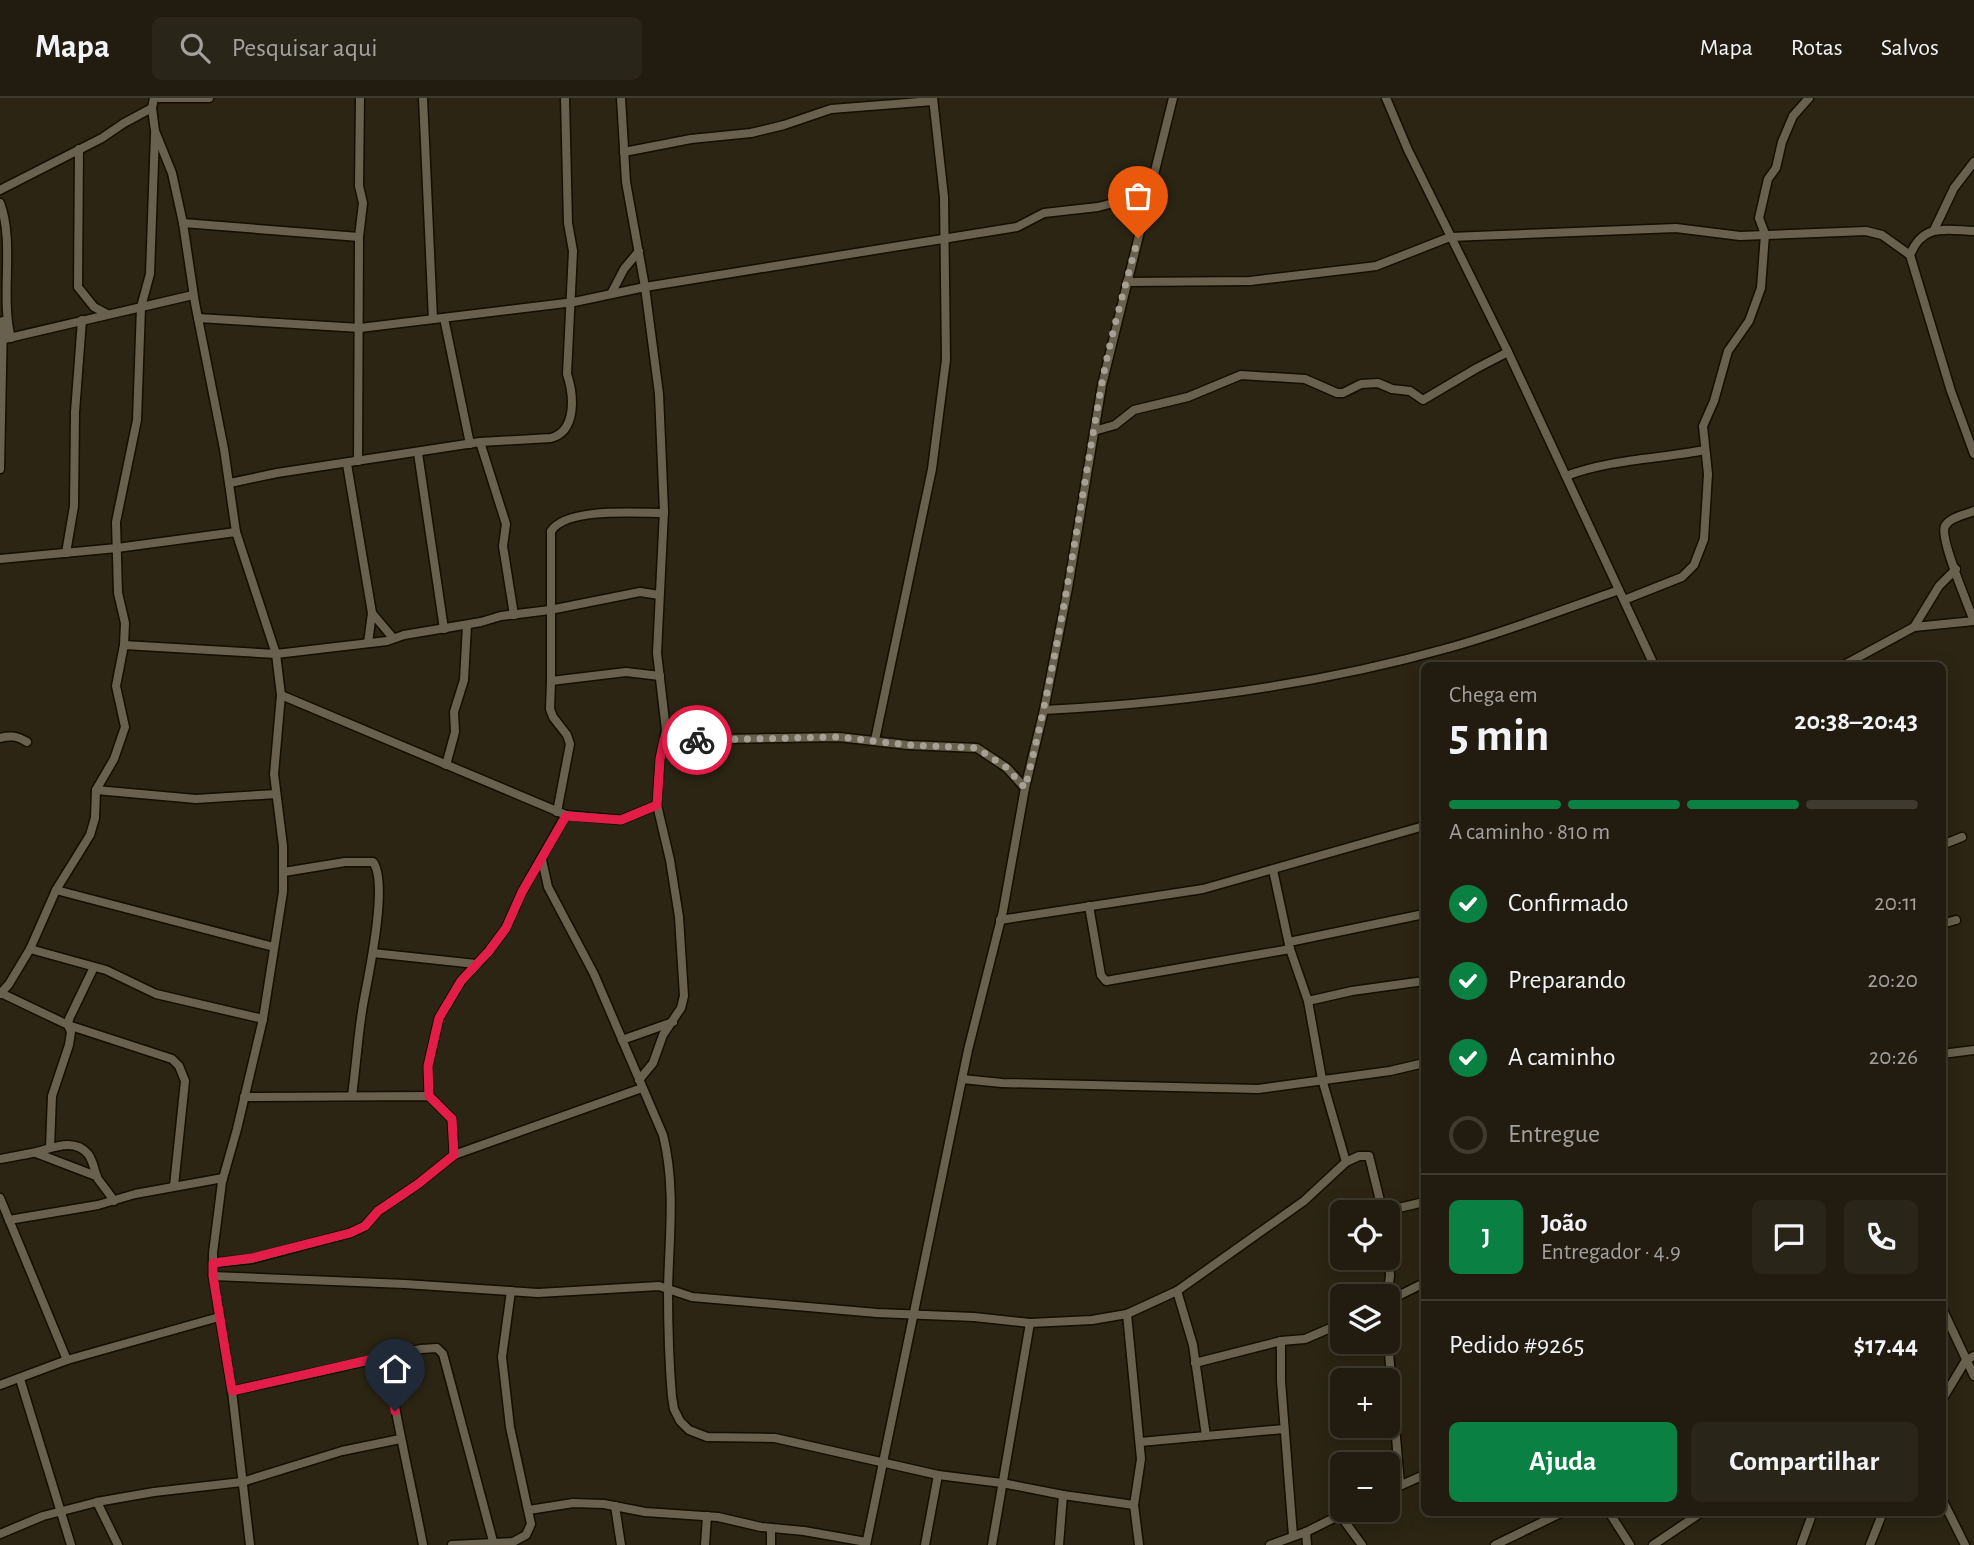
<!DOCTYPE html>
<html lang="pt">
<meta charset="utf-8">
<style>
:root{--surface:#211c0f;--page:#292518;--text:#f1f3f6;--muted:#a2a19e;--line:#3e3a2f;--accent:#0b8043}
body{margin:0;font-family:"Alegreya Sans",sans-serif;background:var(--page);color:var(--text);height:100vh;display:flex;flex-direction:column;font-size:26px;white-space:nowrap}
*{box-sizing:border-box;margin:0}
p{font-size:23px;color:var(--muted)}
.icon{flex:none;width:38px;height:38px;fill:none;stroke:currentColor;stroke-width:2;stroke-linecap:round;stroke-linejoin:round}
.map{position:relative;flex:1;overflow:hidden}
.sheet{position:absolute;left:1421px;top:564px;width:525px;height:854px;display:flex;flex-direction:column;background:var(--surface);border-radius:10px;box-shadow:0 4px 18px #0003,0 0 0 2px var(--line)}
.sheet>*{flex:none}
.fabs{position:absolute;left:1330px;top:1102px;display:grid;gap:14px}
.fabs a{display:grid;place-items:center;width:70px;height:70px;border-radius:10px;background:var(--surface);box-shadow:0 4px 18px #0003,0 0 0 2px var(--line);font-size:35px}
.pin{position:absolute;display:grid;place-items:center;width:60px;height:60px;color:#fff;margin:-72px -30px;border-radius:50% 50% 50% 0;rotate:-45deg;box-shadow:0 0 7px #0007}
.pin .icon{rotate:45deg}
.courier{position:absolute;display:grid;place-items:center;width:70px;height:70px;margin:-35px;border:5px solid #e11d48;border-radius:50%;background:#fff;color:#222;box-shadow:0 2px 9px #0007}
.head em{font-style:normal;font-weight:700}
.head div{display:flex;flex-direction:column-reverse}
.head{display:flex;align-items:center;justify-content:space-between;height:119px;padding:0 28px}
h1{font-size:46px;font-weight:700;line-height:52px}
.bar{display:grid;grid-template-columns:repeat(4,1fr);gap:10px 7px;align-content:center;height:84px;padding:0 28px}
.bar i{height:9px;border-radius:5px;background:var(--line)}
.bar .selected{background:var(--accent)}
.bar p{grid-column:span 4}
.line{display:flex;align-items:center;gap:18px;padding:0 28px;border-top:2px solid var(--line)}
.line div{flex:1}
.round{display:grid;place-items:center;flex:none;width:74px;height:74px;border-radius:10px;background:var(--page)}
ol{padding:0 28px;list-style:none}
li{display:flex;align-items:center;gap:21px;height:77px}
li p{margin-inline-start:auto}
li .icon{padding:7px;border-radius:50%;background:var(--accent);color:#fff;stroke-width:4}
li:last-child{color:var(--muted)}
li i{width:38px;height:38px;border:4px solid var(--line);border-radius:50%}
.button{display:flex;gap:14px;margin-top:auto;padding:14px 28px}
.button a{flex:1;height:80px;border-radius:10px;background:var(--accent);color:#fff;font-size:28px;font-weight:700;line-height:80px;text-align:center}
.button a+a{background:var(--page);color:var(--text)}
header{display:flex;align-items:center;gap:42px;box-sizing:border-box;height:98px;padding:0 35px;background:var(--surface);border-bottom:2px solid var(--line)}
header strong{font-size:33px}
nav{display:flex;gap:38px;margin-inline-start:auto;font-size:24px}
.search{width:490px;height:63px;background:var(--page);display:flex;align-items:center;gap:18px;box-sizing:border-box;padding:0 24px;border-radius:10px;color:var(--muted);font-size:26px}
.map>svg:first-child{display:block}
</style>
<header>
<strong>Mapa</strong>
<div class="search"><svg class="icon" aria-label="search" viewBox="0 0 24 24"><circle cx="10" cy="10" r="6"/><path d="M15 15l6 6"/></svg>Pesquisar aqui</div>
<nav><a>Mapa</a><a>Rotas</a><a>Salvos</a></nav>
</header>
<div class="map">
<svg width="1974" height="1447" viewBox="0 0 1974 1447">
<rect width="100%" height="100%" fill="#2c2514"/>
<g fill="none" stroke-linecap="round" stroke-linejoin="round">
<defs>
<g id="street">
<polyline points="154,0 152,10 155,33 172,75 183,125 195,205 224,351 236,434 276,556 281,597 274,676 283,748 283,794 263,921 237,1031 222,1084 213,1155 213,1178 232,1293 250,1447"/>
<polyline points="159,0 209,0"/>
<polyline points="423,0 433,221"/>
<polyline points="621,0 626,84 645,189 659,296 664,413 657,555 666,632 660,661 657,707 670,762 679,819 684,898 681,910 663,937 653,965 639,982"/>
<polyline points="1386,0 1408,52 1508,254 1654,567"/>
<polyline points="79,51 78,189 94,209 107,216"/>
<polyline points="624,54 691,41 751,35 784,27 831,11 933,3"/>
<polyline points="0,92 102,40 124,25 152,10"/>
<path d="M0 105C15 144 0 199 11 240"/>
<polyline points="183,125 359,139"/>
<polyline points="1934,132 1954,90 1974,64"/>
<path d="M1974 133C1945 132 1923 125 1910 157L1951 293 1974 356"/>
<polyline points="1127,184 1250,183 1360,170 1376,168 1450,139 1676,130 1740,138 1866,133 1882,137 1910,157"/>
<polyline points="611,196 624,171 639,153"/>
<polyline points="198,220 360,230 574,204 645,189 1017,129 1044,115 1098,109 1129,101 1147,102"/>
<polyline points="444,220 470,346"/>
<polyline points="0,242 193,197"/>
<polyline points="1094,333 1115,327 1134,312 1188,299 1241,277 1305,281 1337,295 1343,295 1361,286 1378,285 1392,291 1410,293 1423,302 1477,270 1508,254"/>
<polyline points="480,344 506,426 503,448 514,517"/>
<polyline points="418,355 444,531"/>
<polyline points="358,363 359,139 363,105 359,88 360,0"/>
<polyline points="347,366 372,515 368,545"/>
<polyline points="0,371 3,223"/>
<path d="M1566 378C1611 361 1659 361 1705 352"/>
<path d="M230 385 277 375 480 344 551 340C577 333 574 297 567 276L573 153 568 125 565 0"/>
<polyline points="66,455 74,408 75,314 82,222"/>
<polyline points="0,461 117,450 236,434"/>
<polyline points="1624,502 1682,479 1694,467 1704,441 1708,376 1703,328 1714,303 1728,253 1749,223 1761,190 1765,136 1759,120 1768,81 1776,70 1782,44 1793,18 1809,0"/>
<polyline points="372,515 393,540"/>
<polyline points="1914,529 1939,488 1956,471"/>
<polyline points="124,547 276,556 387,543 404,537 481,524 501,518 550,512 640,494 659,497"/>
<path d="M1844 567 1914 529 1974 523C1968 507 1939 439 1945 428 1950 419 1965 417 1974 413"/>
<polyline points="551,583 626,574 660,578"/>
<polyline points="281,597 566,717 522,794 506,830 489,853 461,883 439,920 428,968 429,998"/>
<path d="M1044 612C1180 605 1317 587 1448 550 1506 534 1562 512 1619 492"/>
<path d="M0 640C11 637 17 638 27 644"/>
<polyline points="664,642 839,639 908,647 977,650 1007,670 1025,690"/>
<polyline points="875,642 932,371 946,262 944,99 933,0"/>
<polyline points="446,667 455,634 454,614 464,582 467,527"/>
<polyline points="96,692 196,701 276,696"/>
<path d="M557 714 570 646 567 637 553 619 550 611 551 583V433C567 409 637 415 664 415"/>
<polyline points="566,717 621,722 657,707"/>
<polyline points="1942,747 1962,739"/>
<path d="M542 762 548 789 594 876 663 1037C676 1089 669 1140 668 1192 668 1228 669 1264 672 1299L674 1311 680 1323 689 1332 707 1339 775 1340 938 1377 1002 1385 1063 1397 1134 1407 1141 1361 1127 1216"/>
<polyline points="1273,772 1290,851 1308,903 1322,981 1346,1064"/>
<path d="M284 774 345 764H373C389 785 368 879 363 907 358 937 356 968 352 998"/>
<polyline points="56,792 274,849"/>
<polyline points="1089,808 1101,877 1106,883 1290,851"/>
<polyline points="1000,822 1203,791 1424,728"/>
<polyline points="1942,826 1956,822"/>
<polyline points="1289,844 1424,816"/>
<polyline points="30,851 106,872 156,896 263,921"/>
<polyline points="373,855 476,866"/>
<polyline points="1,895 68,927 172,961 179,968 185,983 174,1088"/>
<polyline points="0,896 9,886 30,851 56,792 90,737 95,720 96,692 114,661 125,629 116,588 124,547 125,525 118,495 116,424 137,322 141,209 150,176 155,36"/>
<polyline points="1308,903 1352,893 1424,883"/>
<polyline points="622,942 673,924"/>
<polyline points="1942,956 1974,952"/>
<polyline points="962,981 1002,985 1258,991 1390,973 1424,965"/>
<polyline points="244,999 429,998 452,1021 454,1057"/>
<polyline points="50,1049 52,998 69,947 71,934 68,927 69,921 94,869"/>
<polyline points="36,1055 96,1078"/>
<path d="M0 1061C11 1059 22 1057 32 1055 49 1052 73 1038 88 1056 94 1064 94 1073 98 1081 103 1088 109 1095 114 1103"/>
<polyline points="0,1100 67,1262"/>
<polyline points="1382,1114 1424,1104"/>
<polyline points="9,1122 98,1107 135,1096 223,1080"/>
<polyline points="213,1165 252,1161 350,1135 365,1128 378,1113 418,1086 454,1057 642,990"/>
<polyline points="213,1178 405,1186 538,1195 659,1188 692,1199 877,1215 974,1219 1030,1225 1092,1222 1127,1216 1177,1193 1304,1103 1346,1064 1359,1058 1369,1058 1383,1115"/>
<polyline points="1177,1193 1193,1247 1206,1338"/>
<polyline points="1387,1199 1390,1178 1388,1142"/>
<polyline points="1388,1203 1424,1185"/>
<polyline points="1942,1210 1974,1278"/>
<polyline points="1388,1243 1400,1387"/>
<path d="M386 1258C396 1322 411 1384 423 1447"/>
<polyline points="1195,1265 1281,1243"/>
<polyline points="20,1281 71,1447"/>
<polyline points="0,1287 67,1262 219,1219"/>
<polyline points="232,1293 421,1251 437,1250 443,1256 494,1447"/>
<polyline points="1942,1302 1966,1262 1974,1258"/>
<polyline points="1140,1344 1284,1331"/>
<polyline points="1388,1393 1424,1377"/>
<polyline points="1942,1401 1965,1447"/>
<polyline points="97,1404 118,1447"/>
<polyline points="1134,1407 1139,1447"/>
<polyline points="615,1408 621,1447"/>
<polyline points="529,1412 573,1405 604,1406 645,1414 718,1419 761,1429 804,1433 866,1444"/>
<polyline points="1609,1414 1630,1447"/>
<polyline points="1340,1417 1362,1447"/>
<polyline points="1306,1434 1307,1447"/>
<polyline points="0,1436 43,1418 97,1404 154,1394 242,1384 342,1353 400,1341"/>
<polyline points="1293,1438 1281,1283 1281,1243 1305,1241 1342,1225"/>
<polyline points="452,1447 513,1444 526,1437 531,1426 510,1329 502,1259 511,1193"/>
<polyline points="705,1447 707,1418"/>
<polyline points="771,1447 771,1430"/>
<polyline points="866,1447 968,952 1003,813 1025,690 1044,612 1068,490 1102,287 1173,0"/>
<polyline points="925,1447 938,1377"/>
<polyline points="992,1447 1030,1225"/>
<polyline points="1059,1447 1063,1397"/>
<polyline points="1270,1447 1306,1434 1350,1412"/>
<polyline points="1495,1447 1563,1414"/>
<polyline points="1653,1447 1702,1414"/>
<polyline points="1801,1447 1813,1414"/>
<polyline points="1870,1447 1883,1414"/>
</g>
</defs>
<!-- street casing -->
<use href="#street" stroke="#140e01" stroke-width="11"/>
<!-- street -->
<use href="#street" stroke="#69614e" stroke-width="8"/>
</g>
<g fill="none" stroke-linecap="round" stroke-linejoin="round">
<!-- done -->
<path stroke="#a6a194" stroke-width="7" stroke-dasharray="0 12.6" d="M697 642 839 639 908 647 977 650 1007 670 1025 690C1059 558 1077 424 1101 290 1110 239 1125 190 1138 140"/>
<!-- route -->
<polyline stroke="#e11d48" stroke-width="9" points="395,1313 386,1258 232,1293 213,1178 213,1165 252,1160 350,1135 365,1128 378,1113 418,1086 454,1057 452,1021 429,998 428,968 439,920 461,883 489,853 506,830 522,794 566,718 621,722 657,707 660,661 664,642 697,642"/>
</g>
</svg>
<div class="fabs">
<a><svg class="icon" aria-label="locate" viewBox="0 0 24 24"><circle cx="12" cy="12" r="6"/><path d="M12 2v4M12 18v4M2 12h4M18 12h4"/></svg></a>
<a><svg class="icon" aria-label="layers" viewBox="0 0 24 24"><path d="M12 4l9 5-9 5-9-5zM3 14l9 5 9-5"/></svg></a>
<a>+</a>
<a>−</a>
</div>
<div class="pin" style="left:1138px;top:140px;background:#ea580c"><svg class="icon" aria-label="bag" viewBox="0 0 24 24"><path d="M5 8h14l-1 12H6zM9 8a3 3 0 0 1 6 0"/></svg></div>
<div class="pin" style="left:395px;top:1313px;background:#1f2937"><svg class="icon" aria-label="home" viewBox="0 0 24 24"><path d="M3 11l9-7 9 7M6 9v11h12V9"/></svg></div>
<div class="courier" style="left:697px;top:642px"><svg class="icon" aria-label="bike" viewBox="0 0 24 24"><circle cx="6" cy="16" r="4"/><circle cx="18" cy="16" r="4"/><path d="M6 16l4-8h5l3 8M10 8l3 8H6M13 5h3"/></svg></div>
<section class="sheet">
<div class="head"><div><h1>5 min</h1><p>Chega em</p></div><em>20:38–20:43</em></div>
<div class="bar"><i class="selected"></i><i class="selected"></i><i class="selected"></i><i></i><p>A caminho · 810 m</p></div>
<ol>
<li><svg class="icon" aria-label="check" viewBox="0 0 24 24"><path d="M5 12l5 5 9-10"/></svg>Confirmado<p>20:11</p></li>
<li><svg class="icon" aria-label="check" viewBox="0 0 24 24"><path d="M5 12l5 5 9-10"/></svg>Preparando<p>20:20</p></li>
<li><svg class="icon" aria-label="check" viewBox="0 0 24 24"><path d="M5 12l5 5 9-10"/></svg>A caminho<p>20:26</p></li>
<li><i></i>Entregue</li>
</ol>
<div class="line" style="height:126px"><b class="round" style="background:var(--accent);color:#fff">J</b><div><b>João</b><p>Entregador · 4.9</p></div><a class="round"><svg class="icon" aria-label="chat" viewBox="0 0 24 24"><path d="M4 5h16v11H9l-5 4z"/></svg></a><a class="round"><svg class="icon" aria-label="phone" viewBox="0 0 24 24"><path d="M5 4h4l2 5-3 2q2 4 5 5l2-3 5 2v4C11 20 4 13 5 4z"/></svg></a></div>
<div class="line" style="height:91px"><div>Pedido #9265</div><b>$17.44</b></div>
<div class="button"><a>Ajuda</a><a>Compartilhar</a></div>
</section>
</div>
